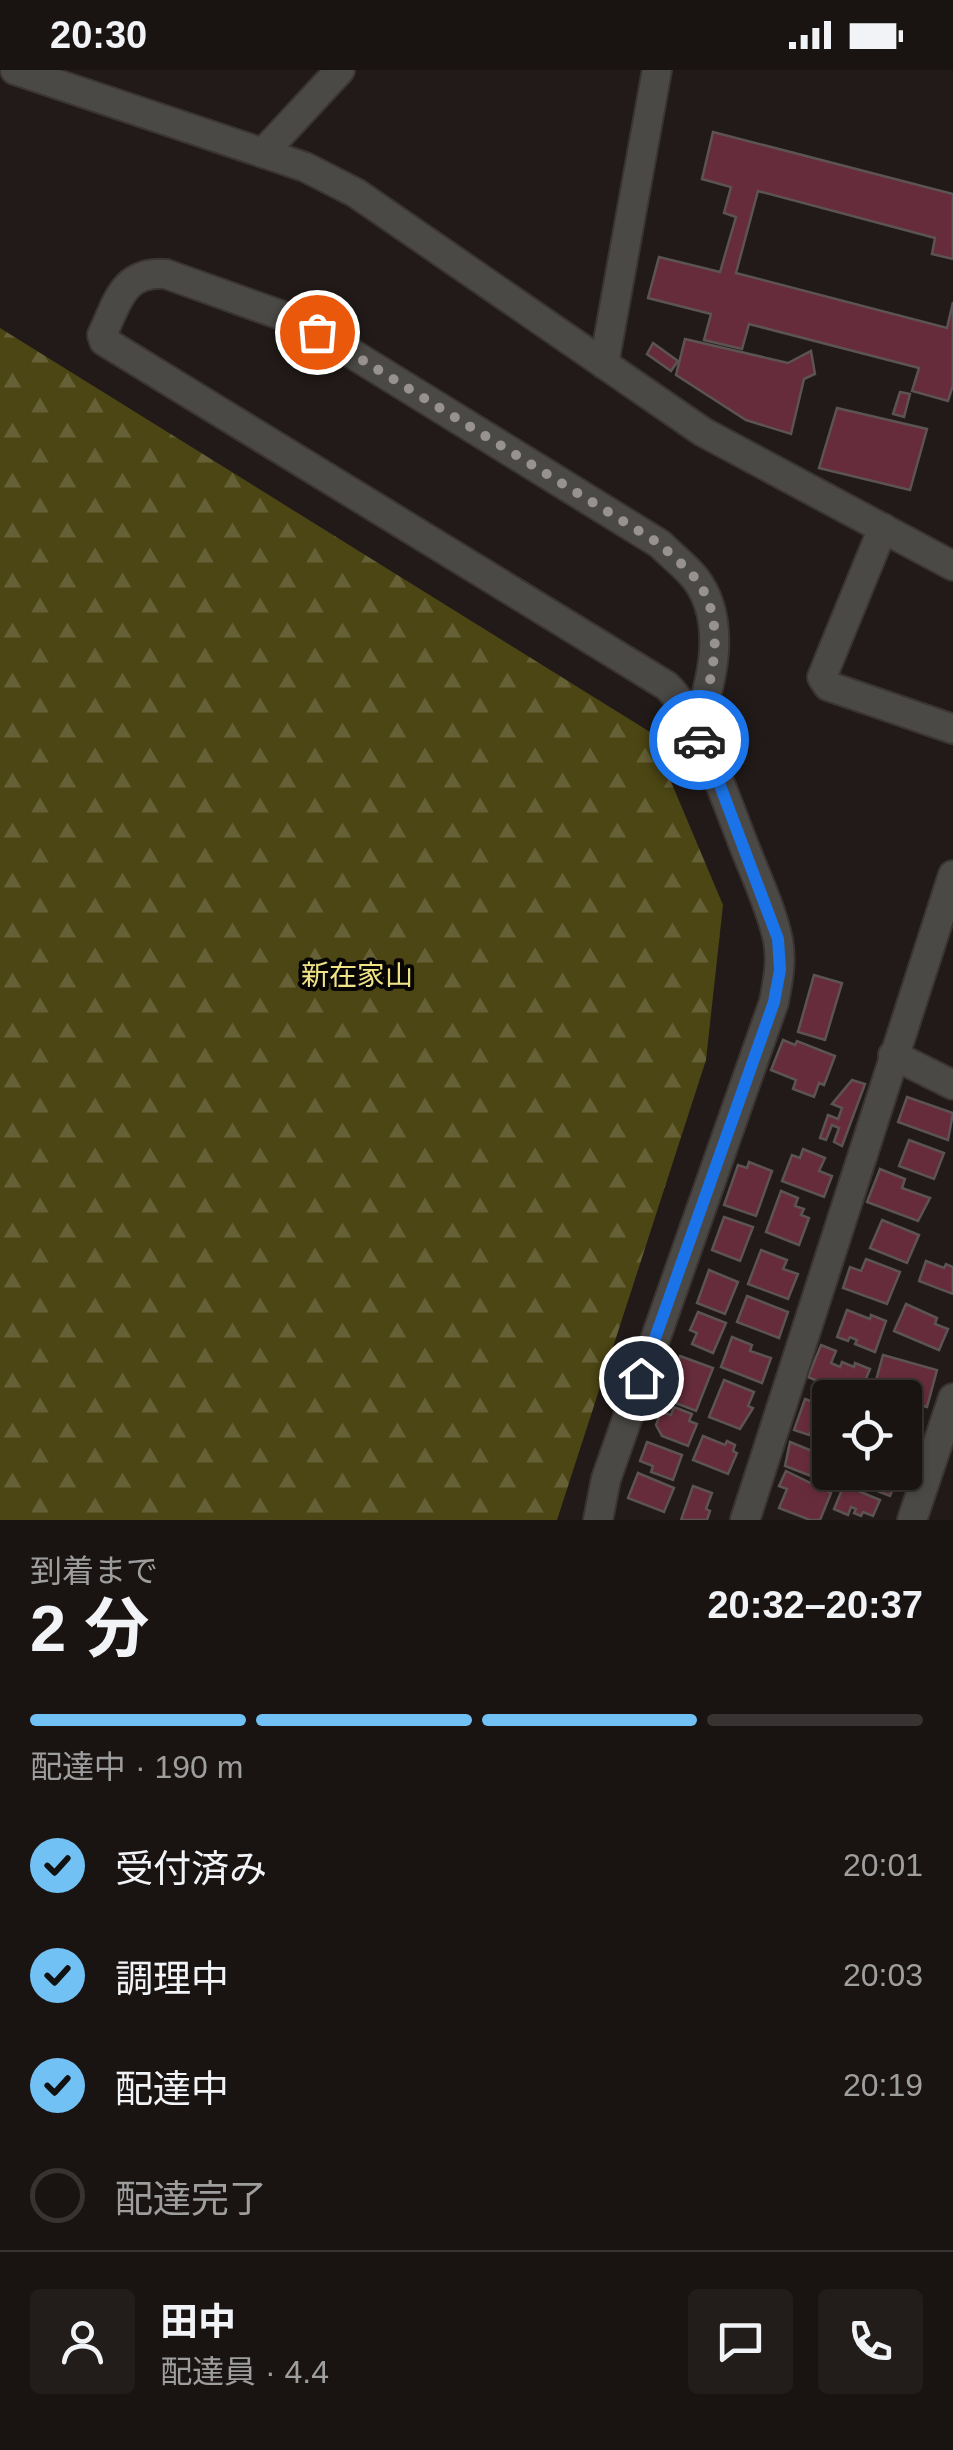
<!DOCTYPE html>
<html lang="ja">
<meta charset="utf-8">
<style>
:root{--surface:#191412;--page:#221d1b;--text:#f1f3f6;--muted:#9f9e9f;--line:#373332;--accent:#71c1f4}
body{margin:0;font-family:Helvetica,"Noto Sans JP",sans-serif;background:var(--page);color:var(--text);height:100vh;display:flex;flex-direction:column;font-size:38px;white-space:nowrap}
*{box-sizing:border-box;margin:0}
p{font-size:32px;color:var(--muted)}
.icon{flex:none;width:55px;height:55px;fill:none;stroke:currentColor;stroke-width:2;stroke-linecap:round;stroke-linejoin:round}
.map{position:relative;height:1450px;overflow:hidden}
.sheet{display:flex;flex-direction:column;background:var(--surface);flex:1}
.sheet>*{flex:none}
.controls{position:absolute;left:812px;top:1310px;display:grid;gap:20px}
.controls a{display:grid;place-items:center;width:110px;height:110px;border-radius:10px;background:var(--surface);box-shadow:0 2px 8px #0004,0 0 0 2px var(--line);font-size:50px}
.pin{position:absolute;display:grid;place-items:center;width:85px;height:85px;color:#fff;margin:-42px;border:5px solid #fff;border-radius:50%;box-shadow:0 2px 10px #0007}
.courier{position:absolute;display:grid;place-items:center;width:100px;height:100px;margin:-50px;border:8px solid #1a73e8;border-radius:50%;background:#fff;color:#222;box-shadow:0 2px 12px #0007}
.head em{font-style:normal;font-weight:700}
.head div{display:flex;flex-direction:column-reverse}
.head{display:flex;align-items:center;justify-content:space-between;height:170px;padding:0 30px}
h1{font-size:65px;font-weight:700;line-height:75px}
.bar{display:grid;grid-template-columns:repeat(4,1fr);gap:15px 10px;align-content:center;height:120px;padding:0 30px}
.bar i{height:12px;border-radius:8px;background:var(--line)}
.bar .selected{background:var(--accent)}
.bar p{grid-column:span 4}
.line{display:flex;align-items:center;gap:25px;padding:0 30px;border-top:2px solid var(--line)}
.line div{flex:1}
.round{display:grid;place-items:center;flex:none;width:105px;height:105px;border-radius:10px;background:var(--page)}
ol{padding:0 30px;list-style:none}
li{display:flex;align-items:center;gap:30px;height:110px}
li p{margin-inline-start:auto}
li .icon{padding:10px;border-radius:50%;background:var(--accent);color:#111;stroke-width:4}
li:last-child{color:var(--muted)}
li i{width:55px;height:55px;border:5px solid var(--line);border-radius:50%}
.status{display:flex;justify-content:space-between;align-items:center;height:70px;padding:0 50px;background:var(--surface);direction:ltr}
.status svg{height:28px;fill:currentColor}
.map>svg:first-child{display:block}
</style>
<div class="status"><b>20:30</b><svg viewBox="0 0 49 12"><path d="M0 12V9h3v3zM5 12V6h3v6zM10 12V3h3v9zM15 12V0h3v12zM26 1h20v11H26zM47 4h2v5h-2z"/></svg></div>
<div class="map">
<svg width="953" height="1450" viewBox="0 0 953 1450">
<defs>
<pattern id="forest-firs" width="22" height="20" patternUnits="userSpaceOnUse" patternTransform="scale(2.5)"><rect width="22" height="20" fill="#4c4614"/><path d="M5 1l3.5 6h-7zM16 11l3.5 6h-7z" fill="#656035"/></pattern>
</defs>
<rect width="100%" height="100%" fill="#211a18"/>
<!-- forest -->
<polygon fill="url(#forest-firs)" points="0,258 650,662 723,835 706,990 557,1450 0,1450"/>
<!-- building -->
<g fill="#662c3b" stroke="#5c5355" stroke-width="2.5">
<polygon points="713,62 953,124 953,189 932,184 935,168 758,121 736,203 947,258 953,232 953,315 948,331 912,321 919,298 749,254 742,279 704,270 711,244 648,228 659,187 720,202 736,147 724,143 731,117 702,109"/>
<polygon points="685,269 788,293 811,281 815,304 804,309 791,364 746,350 676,305"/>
<polygon points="653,273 678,291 671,301 647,284"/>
<polygon points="900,322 910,324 904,347 893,344"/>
<polygon points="837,338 927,359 910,420 819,398"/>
<polygon points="814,905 842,913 825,970 798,962"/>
<polygon points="783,970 795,975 797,971 835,986 824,1015 819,1013 814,1027 793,1019 796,1010 771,1000"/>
<polygon points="852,1010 865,1014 842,1076 834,1072 839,1058 832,1055 826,1070 820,1068 828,1045 838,1049 842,1038 832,1034"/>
<polygon points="907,1027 953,1043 948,1070 898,1052"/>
<polygon points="909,1070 944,1083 934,1109 899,1096"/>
<polygon points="803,1079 825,1088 819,1101 832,1106 824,1127 782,1111 792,1085 800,1088"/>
<polygon points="749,1092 772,1101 756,1146 724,1135 738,1095 747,1098"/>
<polygon points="880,1099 905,1109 902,1118 930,1128 918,1151 867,1132"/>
<polygon points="781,1121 798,1128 795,1136 804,1139 801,1145 809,1148 799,1175 766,1162"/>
<polygon points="724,1147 753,1157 740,1191 712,1180"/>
<polygon points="882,1150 919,1165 907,1193 870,1178"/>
<polygon points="761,1180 787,1190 783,1199 798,1204 788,1229 748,1214"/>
<polygon points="866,1189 900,1202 887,1234 843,1218 850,1197 861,1201"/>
<polygon points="926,1191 944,1198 946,1194 953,1197 953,1224 919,1211"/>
<polygon points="709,1200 738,1212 725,1244 697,1233"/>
<polygon points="747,1226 788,1242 779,1268 737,1252"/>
<polygon points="906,1234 937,1248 935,1254 948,1259 939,1280 894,1261"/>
<polygon points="847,1240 870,1249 871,1245 886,1251 875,1282 855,1274 857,1270 850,1267 848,1271 837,1267"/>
<polygon points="698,1242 726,1253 713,1283 692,1274 697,1263 690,1260"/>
<polygon points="732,1267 752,1275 750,1281 771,1288 762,1313 721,1297"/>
<polygon points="821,1275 836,1281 831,1293 840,1297 842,1292 854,1297 855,1293 870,1299 858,1328 808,1307"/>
<polygon points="883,1285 937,1300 927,1337 905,1331 905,1328 873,1321"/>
<polygon points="680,1286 713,1298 696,1341 663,1328"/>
<polygon points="724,1310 754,1322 748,1336 753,1338 740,1359 709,1347"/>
<polygon points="805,1329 827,1337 830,1331 830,1365 812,1359 809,1365 794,1360"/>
<polygon points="674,1337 692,1344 689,1351 697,1354 688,1376 662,1366 656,1355 661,1342 671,1345"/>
<polygon points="703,1366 725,1375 727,1371 735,1375 733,1381 737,1383 728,1404 693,1390"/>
<polygon points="647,1372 682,1385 673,1410 651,1402 653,1396 640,1391"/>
<polygon points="790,1372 830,1388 830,1402 836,1402 832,1414 785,1396"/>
<polygon points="786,1401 831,1423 820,1450 810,1450 779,1438 787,1419 779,1416"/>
<polygon points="845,1402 887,1402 898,1407 890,1426 843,1408"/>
<polygon points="638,1403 674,1418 664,1442 628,1428"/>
<polygon points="844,1415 880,1430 873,1446 863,1442 861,1446 854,1443 856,1439 851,1437 848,1445 834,1439"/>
<polygon points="693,1416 712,1423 706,1439 710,1441 707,1450 681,1450"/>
</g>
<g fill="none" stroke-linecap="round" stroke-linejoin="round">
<defs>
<g id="street">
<polyline points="15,0 305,97 356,123 703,362 953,496"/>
<polyline points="263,83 340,0"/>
<polyline points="604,294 657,0"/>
<polyline points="883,458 822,607 828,616 953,659"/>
<polyline points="893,985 953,1015"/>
<path d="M598 1450 606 1409 774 932C778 910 782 892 778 870 772 841 758 811 747 783 729 739 699 647 667 616L104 271 102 265C118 231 123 201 166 204L289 248 317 262 660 474C671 485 685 496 695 508 729 552 711 615 695 663"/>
<polyline points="745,1450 953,805"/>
<polyline points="912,1450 953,1328"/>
</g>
</defs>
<!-- street casing -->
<use href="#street" stroke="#3a3432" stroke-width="32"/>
<!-- street -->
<use href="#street" stroke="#4b4946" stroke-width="28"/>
</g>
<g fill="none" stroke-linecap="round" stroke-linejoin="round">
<!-- done -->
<path stroke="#97918f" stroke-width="10" stroke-dasharray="0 18" d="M317 262 660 474C671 485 685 496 695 508 730 552 711 615 695 662L699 670"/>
<!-- route -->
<polyline stroke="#1a73e8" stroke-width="12" points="641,1308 774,932 780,900 778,869 718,710 699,670"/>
</g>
<g text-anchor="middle" stroke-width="8" stroke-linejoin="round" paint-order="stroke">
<!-- park labels -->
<g font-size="28" fill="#f0e487" stroke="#080605">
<text x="357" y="915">新在家山</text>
</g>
</g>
</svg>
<div class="controls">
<a><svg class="icon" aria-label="locate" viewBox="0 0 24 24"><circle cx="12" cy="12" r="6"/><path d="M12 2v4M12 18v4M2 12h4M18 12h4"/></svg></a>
</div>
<div class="pin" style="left:317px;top:262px;background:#ea580c"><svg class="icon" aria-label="bag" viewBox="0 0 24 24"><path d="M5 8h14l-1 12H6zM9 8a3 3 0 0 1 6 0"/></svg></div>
<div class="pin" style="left:641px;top:1308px;background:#1f2937"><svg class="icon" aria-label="home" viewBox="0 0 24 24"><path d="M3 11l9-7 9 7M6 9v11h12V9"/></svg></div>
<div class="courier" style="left:699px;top:670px"><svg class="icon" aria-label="car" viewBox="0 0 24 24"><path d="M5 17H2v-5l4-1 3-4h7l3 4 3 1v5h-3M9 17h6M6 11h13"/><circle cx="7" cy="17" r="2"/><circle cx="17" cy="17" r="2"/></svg></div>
</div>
<section class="sheet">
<div class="head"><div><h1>2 分</h1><p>到着まで</p></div><em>20:32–20:37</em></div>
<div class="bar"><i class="selected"></i><i class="selected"></i><i class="selected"></i><i></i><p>配達中 · 190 m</p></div>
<ol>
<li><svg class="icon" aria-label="check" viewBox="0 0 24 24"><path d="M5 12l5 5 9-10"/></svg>受付済み<p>20:01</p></li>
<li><svg class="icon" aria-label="check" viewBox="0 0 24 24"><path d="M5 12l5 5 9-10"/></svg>調理中<p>20:03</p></li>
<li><svg class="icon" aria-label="check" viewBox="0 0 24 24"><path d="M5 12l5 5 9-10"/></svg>配達中<p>20:19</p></li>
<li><i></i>配達完了</li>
</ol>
<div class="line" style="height:180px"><a class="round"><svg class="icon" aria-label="person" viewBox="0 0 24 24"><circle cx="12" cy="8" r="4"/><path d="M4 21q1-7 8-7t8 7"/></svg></a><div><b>田中</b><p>配達員 · 4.4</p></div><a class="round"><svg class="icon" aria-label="chat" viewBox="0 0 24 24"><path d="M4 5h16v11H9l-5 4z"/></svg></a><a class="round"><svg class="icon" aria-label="phone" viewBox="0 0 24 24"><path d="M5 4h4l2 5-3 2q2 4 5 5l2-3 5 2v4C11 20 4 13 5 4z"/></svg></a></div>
</section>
